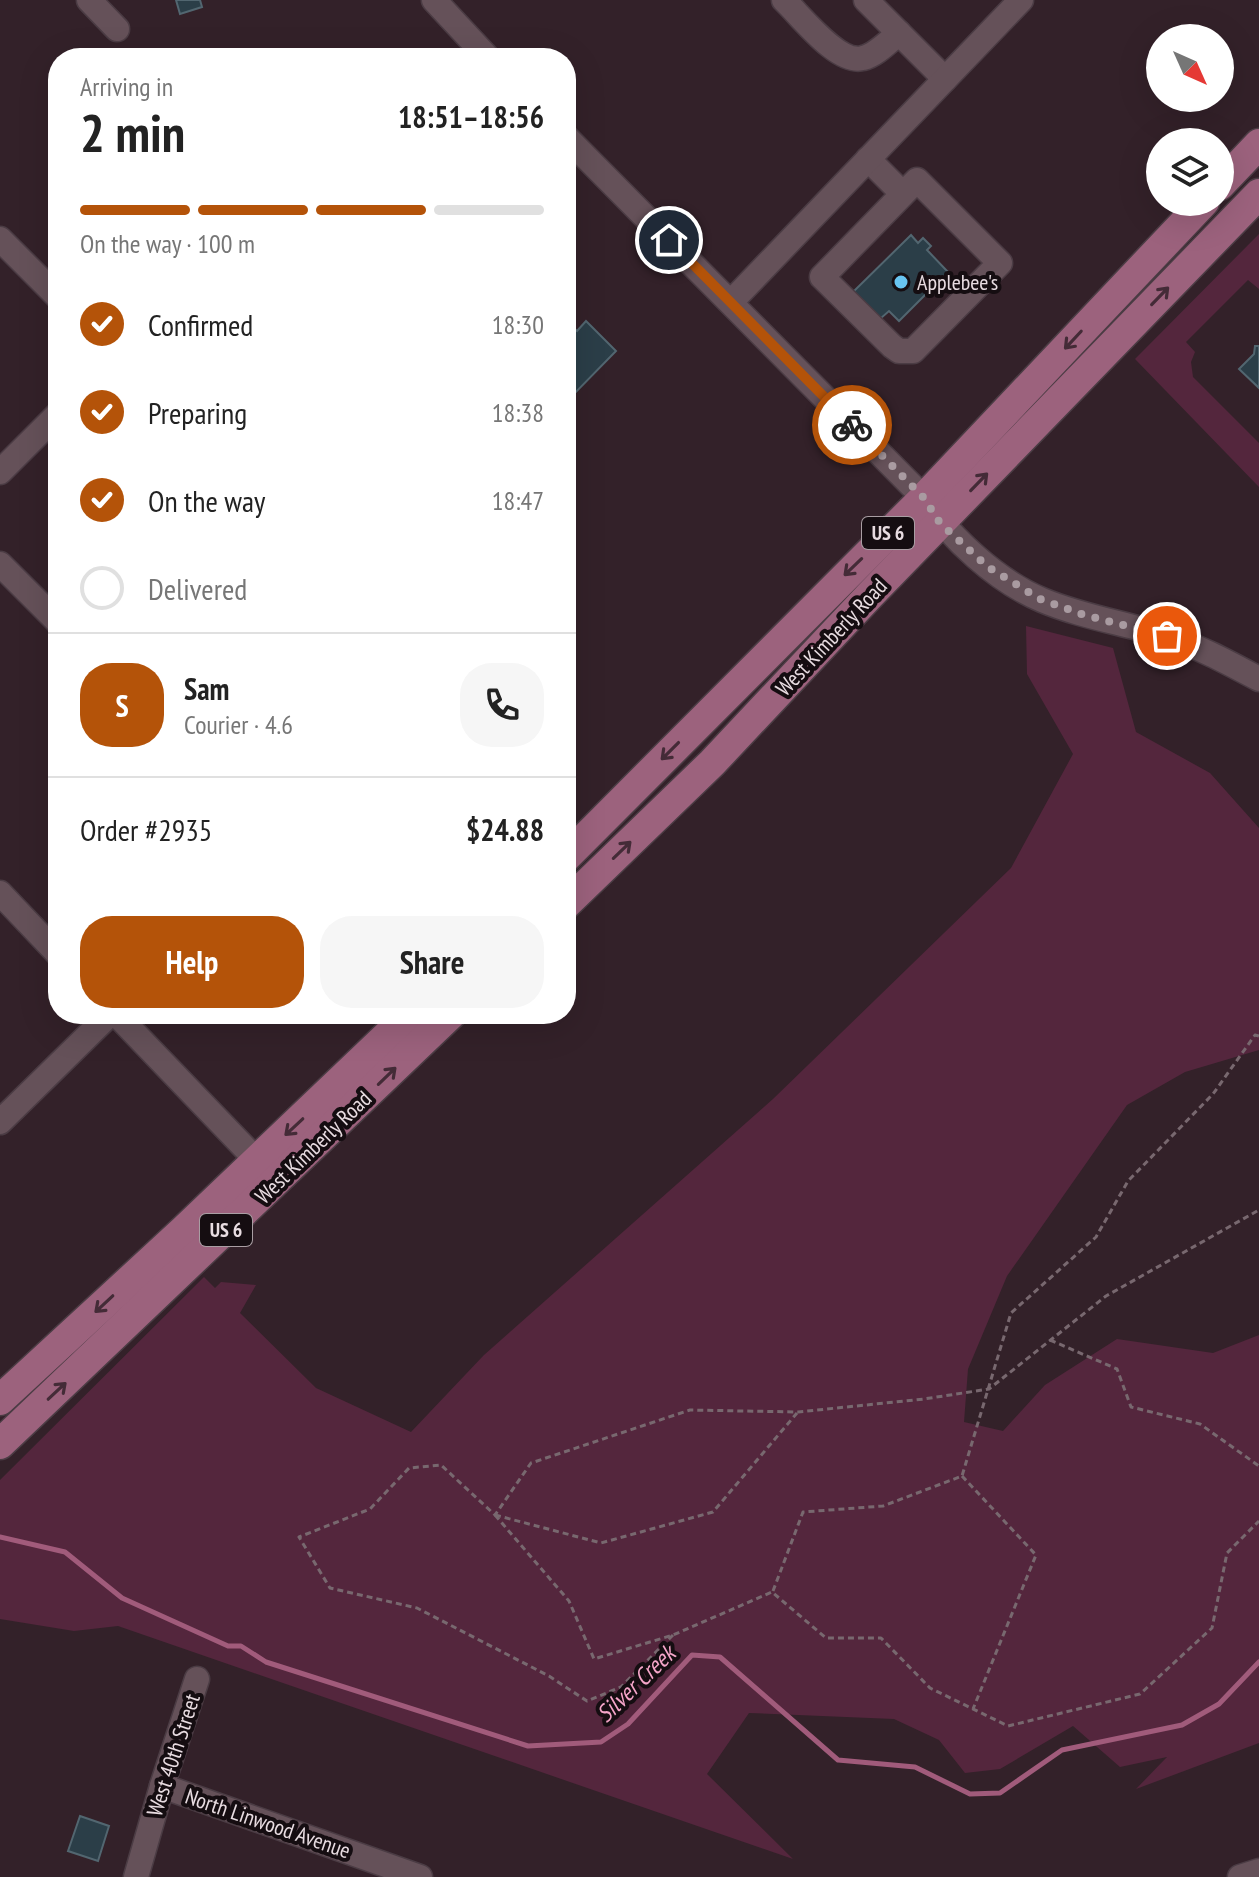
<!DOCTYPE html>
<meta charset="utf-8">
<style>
:root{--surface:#fff;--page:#f6f6f6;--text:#222;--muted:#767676;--line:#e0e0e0;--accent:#b45309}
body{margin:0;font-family:"PT Sans Narrow",sans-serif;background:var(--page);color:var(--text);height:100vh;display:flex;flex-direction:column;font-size:30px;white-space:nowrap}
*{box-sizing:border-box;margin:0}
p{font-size:26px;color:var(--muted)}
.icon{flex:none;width:44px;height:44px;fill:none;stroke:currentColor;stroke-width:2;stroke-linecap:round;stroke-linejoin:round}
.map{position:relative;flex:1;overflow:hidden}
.side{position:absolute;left:48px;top:48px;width:528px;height:976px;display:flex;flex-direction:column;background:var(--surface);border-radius:32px;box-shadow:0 8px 32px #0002}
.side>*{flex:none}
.needle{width:52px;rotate:135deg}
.buttons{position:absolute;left:1146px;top:24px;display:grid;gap:16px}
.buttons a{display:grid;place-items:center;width:88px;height:88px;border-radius:50%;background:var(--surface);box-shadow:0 8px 32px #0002;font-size:40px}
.pin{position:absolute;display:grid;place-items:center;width:68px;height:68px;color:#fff;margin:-34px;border:4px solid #fff;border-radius:50%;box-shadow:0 2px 8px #0007}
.courier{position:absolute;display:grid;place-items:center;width:80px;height:80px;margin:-40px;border:6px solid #b45309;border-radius:50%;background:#fff;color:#222;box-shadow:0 2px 10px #0007}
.headline em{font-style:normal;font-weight:700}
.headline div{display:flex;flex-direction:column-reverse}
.headline{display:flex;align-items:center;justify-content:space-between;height:136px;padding:0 32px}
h1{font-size:52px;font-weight:700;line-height:60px}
.bar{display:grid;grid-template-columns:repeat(4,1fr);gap:12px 8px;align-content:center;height:96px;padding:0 32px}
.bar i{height:10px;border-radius:6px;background:var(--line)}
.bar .selected{background:var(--accent)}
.bar p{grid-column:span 4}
.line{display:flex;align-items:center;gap:20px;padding:0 32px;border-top:2px solid var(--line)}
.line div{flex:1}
.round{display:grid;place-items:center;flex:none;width:84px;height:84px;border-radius:32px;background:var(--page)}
ol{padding:0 32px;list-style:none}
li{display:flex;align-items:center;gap:24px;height:88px}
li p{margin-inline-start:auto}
li .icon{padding:8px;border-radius:50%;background:var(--accent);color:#fff;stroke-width:4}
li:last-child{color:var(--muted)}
li i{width:44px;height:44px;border:4px solid var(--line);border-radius:50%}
.action{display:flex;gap:16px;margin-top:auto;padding:16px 32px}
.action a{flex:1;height:92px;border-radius:32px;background:var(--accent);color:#fff;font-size:32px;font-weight:700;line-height:92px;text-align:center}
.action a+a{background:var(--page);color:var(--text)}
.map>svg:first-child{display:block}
</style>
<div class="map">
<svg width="1259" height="1877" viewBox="0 0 1259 1877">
<rect width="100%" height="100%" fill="#332129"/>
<!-- green -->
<g fill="#54263d">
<polygon points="1259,234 1259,289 1248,280 1186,342 1195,352 1191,362 1193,377 1259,443 1259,487 1135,359"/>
<polygon points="1026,626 1113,648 1136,732 1210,773 1259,828 1259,1050 1185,1072 1127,1105 1007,1276 968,1369 964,1422 1003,1431 1045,1385 1117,1339 1213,1353 1259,1335 1259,1743 1136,1789 1167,1757 1120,1767 1073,1726 1000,1769 965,1773 939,1740 894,1719 749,1713 707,1774 793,1859 118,1626 74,1631 0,1619 0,1480 204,1277 215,1288 221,1282 256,1285 240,1313 316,1388 411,1432 484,1355 773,1099 1011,868 1073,754 1027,674"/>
</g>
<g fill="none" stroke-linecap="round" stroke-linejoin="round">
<!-- stream -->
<polyline stroke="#a15b7b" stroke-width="5" points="0,1537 65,1552 122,1598 228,1646 241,1646 266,1662 528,1746 601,1742 628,1724 692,1655 720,1657 838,1760 915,1767 970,1794 1000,1793 1062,1750 1182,1725 1219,1704 1259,1662"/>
</g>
<!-- building -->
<g fill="#2b3e48" stroke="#526670" stroke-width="2">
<polygon points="176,0 200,0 202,7 180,14"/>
<polygon points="911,235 918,243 923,238 931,246 927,250 948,272 899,321 889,311 880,319 853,292"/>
<polygon points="566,321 577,331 586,321 616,351 573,395 566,389"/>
<polygon points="1255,346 1259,346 1259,388 1239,369 1254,354"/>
<polygon points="80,1816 109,1826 98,1861 68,1851"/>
</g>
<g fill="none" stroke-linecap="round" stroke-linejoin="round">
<defs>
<g id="minor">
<polyline points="89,0 117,29"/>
<polyline points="434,0 488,58"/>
<path d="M784 0C801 16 838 65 863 58 876 55 889 41 899 33"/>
<polyline points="866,0 945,79"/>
<path d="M566 137 924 498C950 538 997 581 1042 600 1082 617 1125 623 1165 636 1198 646 1229 663 1259 679"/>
<polyline points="868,159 903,194 822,277 892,346 899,351 913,351 1000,263 917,180 903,194"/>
<polyline points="0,239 58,297"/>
<polyline points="731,302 1021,0"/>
<polyline points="0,472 58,414"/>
<polyline points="0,564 58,622"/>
<polyline points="0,893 58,954"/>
<polyline points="116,1014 270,1174"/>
<polyline points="0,1122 110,1014"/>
<polyline points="162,1786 420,1877"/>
<polyline points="136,1877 162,1786 197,1679"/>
<polyline points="1240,1877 1259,1871"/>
</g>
<g id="major">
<polyline points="1220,185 1259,144"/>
<polyline points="566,857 924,498 1204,202"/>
<polyline points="566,904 712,763 870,595 1259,194"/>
<polyline points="0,1400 184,1230 410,1014"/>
<polyline points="0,1444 451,1014"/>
</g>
</defs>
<!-- minor casing -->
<use href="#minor" stroke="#4b3c44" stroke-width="27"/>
<!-- major casing -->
<use href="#major" stroke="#4b3c44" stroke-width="33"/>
<!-- path -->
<g stroke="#78686f" stroke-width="3" stroke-dasharray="6 4" stroke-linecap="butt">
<polyline points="1050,1340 1117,1369 1131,1407 1200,1424 1259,1466"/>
<polyline points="962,1476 1036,1555 973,1709"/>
<polyline points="495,1515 569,1601 594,1659 673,1635 772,1592 826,1638 881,1638 930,1688 1008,1726 1140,1694 1212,1628 1227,1553 1259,1521"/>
<polyline points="495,1515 601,1543 713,1512 797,1413"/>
<polyline points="773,1591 803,1512 883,1506 962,1476 1011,1313 1096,1237 1128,1181 1213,1094 1255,1035 1259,1036"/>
<polyline points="673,1635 621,1687 587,1701 549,1676 417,1608 330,1588 299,1537 370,1509 409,1468 441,1465 495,1515 531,1463 690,1410 798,1412 924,1399 989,1389 1106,1296 1259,1210"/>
</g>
<!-- minor -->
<use href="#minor" stroke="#655159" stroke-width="24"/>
<!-- major -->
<use href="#major" stroke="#9c627d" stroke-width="30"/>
</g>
<!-- one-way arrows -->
<defs><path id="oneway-shaft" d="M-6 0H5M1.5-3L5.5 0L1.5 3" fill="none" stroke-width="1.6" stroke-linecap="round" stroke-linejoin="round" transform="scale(2)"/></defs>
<g stroke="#442b37">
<use href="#oneway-shaft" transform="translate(1160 296) rotate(-46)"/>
<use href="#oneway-shaft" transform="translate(1073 340) rotate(133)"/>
<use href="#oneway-shaft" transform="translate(979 482) rotate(-46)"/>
<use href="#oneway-shaft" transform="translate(853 567) rotate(136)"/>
<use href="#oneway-shaft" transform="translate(670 751) rotate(135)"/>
<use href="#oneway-shaft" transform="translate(622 850) rotate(-44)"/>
<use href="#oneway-shaft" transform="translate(387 1076) rotate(-44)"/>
<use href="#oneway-shaft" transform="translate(294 1127) rotate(137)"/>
<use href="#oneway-shaft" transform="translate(104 1304) rotate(137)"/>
<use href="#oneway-shaft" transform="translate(57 1391) rotate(-43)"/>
</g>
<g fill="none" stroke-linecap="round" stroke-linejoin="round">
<!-- done -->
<polyline stroke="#a99ba1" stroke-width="8" stroke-dasharray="0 14.4" points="852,425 924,498 940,523 988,567 1040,599 1084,615 1167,636"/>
<!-- route -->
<polyline stroke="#b45309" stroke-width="10" points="669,240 852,425"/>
</g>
<!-- markers -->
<circle fill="#68c4f0" stroke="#150d11" stroke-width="3" cx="901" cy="282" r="8"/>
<g text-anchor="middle" stroke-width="8" stroke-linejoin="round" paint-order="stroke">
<!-- shield labels -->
<g fill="#150d11" stroke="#a99ea3" stroke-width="2">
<rect x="862" y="517" width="52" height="32" rx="6"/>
<rect x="200" y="1214" width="52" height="32" rx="6"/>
</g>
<g font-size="20" font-weight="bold" fill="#e8dce1">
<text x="888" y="540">US 6</text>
<text x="226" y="1237">US 6</text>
</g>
<!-- poi labels -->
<g font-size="22" fill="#e8dce1" stroke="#150d11" text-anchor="start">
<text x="917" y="290">Applebee's</text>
</g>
<!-- street labels -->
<g font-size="22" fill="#e8dce1" stroke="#150d11">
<text transform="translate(831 637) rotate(-47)" y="8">West Kimberly Road</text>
<text transform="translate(313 1147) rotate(-44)" y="8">West Kimberly Road</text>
<text transform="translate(173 1755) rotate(-72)" y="8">West 40th Street</text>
<text transform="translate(268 1823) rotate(19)" y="8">North Linwood Avenue</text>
</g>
<!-- water labels -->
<g font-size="24" font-style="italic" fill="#f5a5c9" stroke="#150d11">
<text transform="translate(636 1684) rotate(-44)" y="8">Silver Creek</text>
</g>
</g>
</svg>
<div class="buttons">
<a><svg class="needle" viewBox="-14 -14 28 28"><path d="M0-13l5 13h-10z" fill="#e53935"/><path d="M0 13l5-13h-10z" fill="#767676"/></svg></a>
<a><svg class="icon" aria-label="layers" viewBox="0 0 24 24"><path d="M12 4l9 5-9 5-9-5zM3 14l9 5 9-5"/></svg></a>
</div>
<div class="pin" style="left:1167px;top:636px;background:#ea580c"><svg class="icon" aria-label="bag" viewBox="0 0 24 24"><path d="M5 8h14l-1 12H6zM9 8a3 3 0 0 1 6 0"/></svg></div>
<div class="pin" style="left:669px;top:240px;background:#1f2937"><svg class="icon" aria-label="home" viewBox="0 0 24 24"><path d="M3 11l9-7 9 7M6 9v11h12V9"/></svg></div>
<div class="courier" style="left:852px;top:425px"><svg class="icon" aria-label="bike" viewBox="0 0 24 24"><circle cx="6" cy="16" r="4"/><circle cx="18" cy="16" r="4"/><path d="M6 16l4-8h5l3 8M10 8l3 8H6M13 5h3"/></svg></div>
<section class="side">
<div class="headline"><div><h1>2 min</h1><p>Arriving in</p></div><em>18:51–18:56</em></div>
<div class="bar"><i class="selected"></i><i class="selected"></i><i class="selected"></i><i></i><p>On the way · 100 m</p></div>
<ol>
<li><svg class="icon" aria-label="check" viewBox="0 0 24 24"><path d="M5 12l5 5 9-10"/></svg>Confirmed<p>18:30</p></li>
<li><svg class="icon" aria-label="check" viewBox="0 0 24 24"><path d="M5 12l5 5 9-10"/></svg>Preparing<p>18:38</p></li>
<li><svg class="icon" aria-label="check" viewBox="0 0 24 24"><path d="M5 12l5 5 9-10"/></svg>On the way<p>18:47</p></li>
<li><i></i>Delivered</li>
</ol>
<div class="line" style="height:144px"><b class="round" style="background:var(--accent);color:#fff">S</b><div><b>Sam</b><p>Courier · 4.6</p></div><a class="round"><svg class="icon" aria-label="phone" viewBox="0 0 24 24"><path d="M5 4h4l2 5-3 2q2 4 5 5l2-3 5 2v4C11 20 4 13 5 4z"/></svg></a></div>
<div class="line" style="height:104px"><div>Order #2935</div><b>$24.88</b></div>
<div class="action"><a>Help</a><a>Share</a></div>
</section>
</div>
